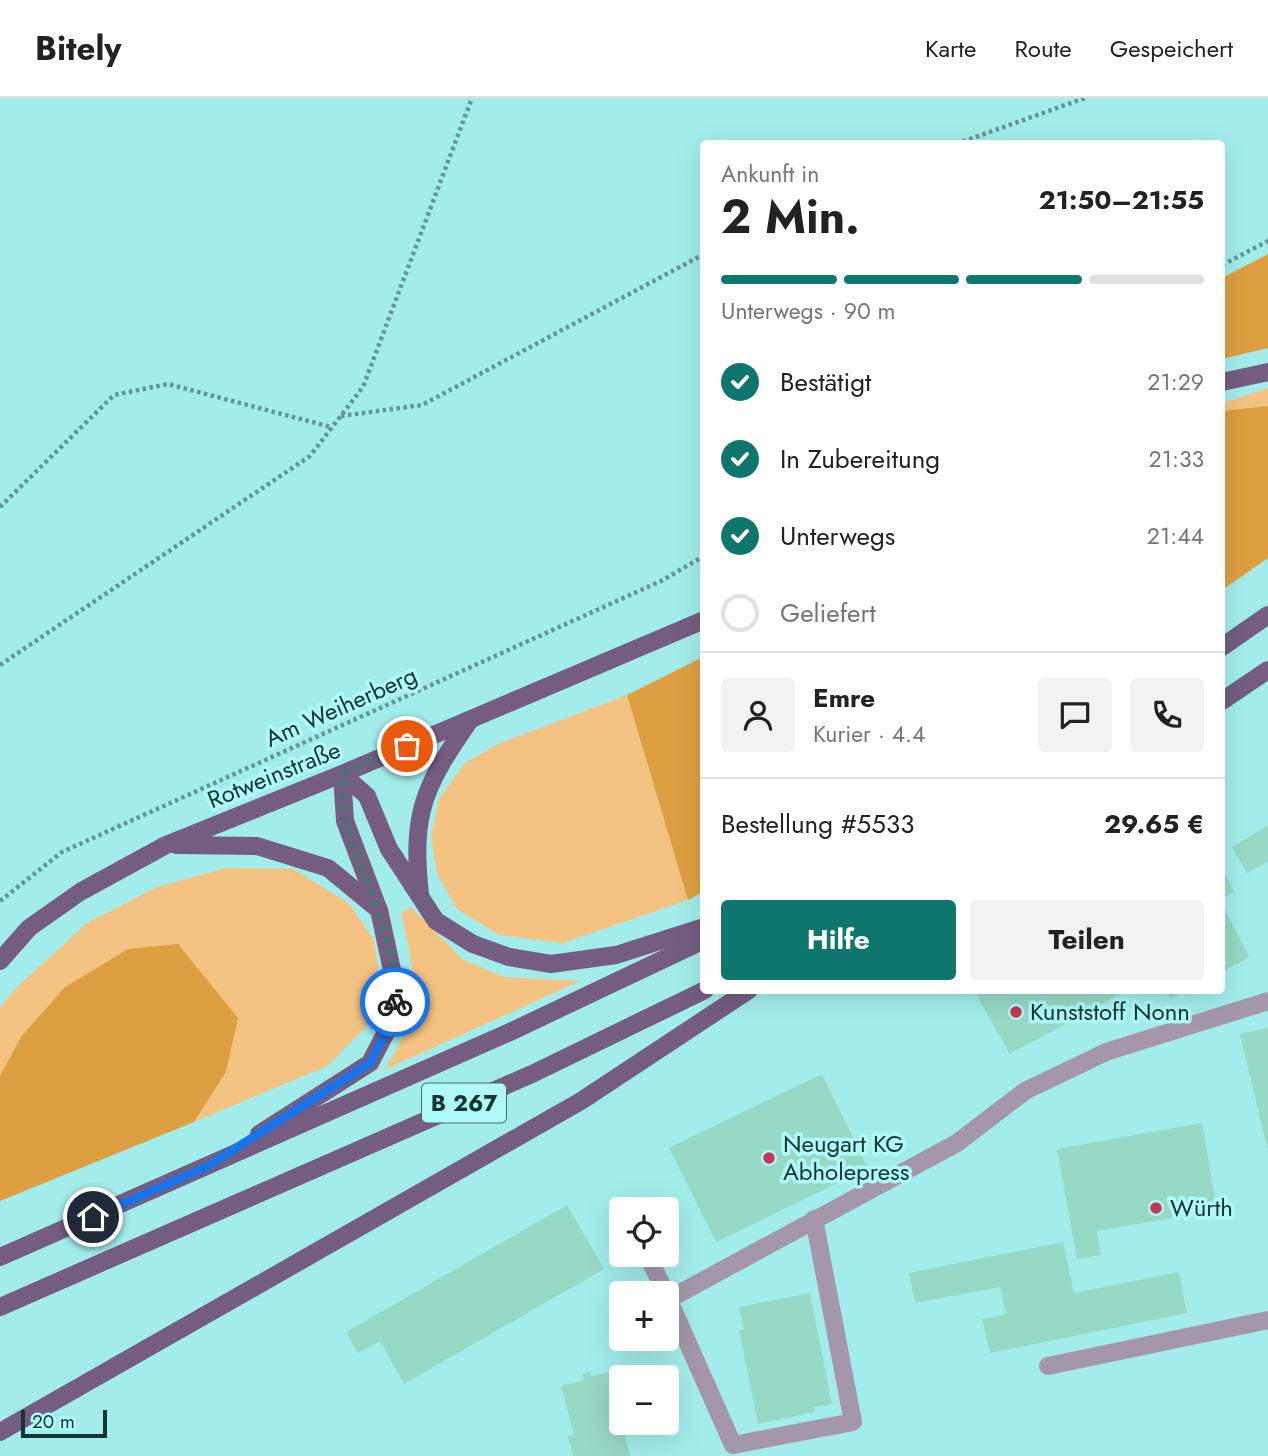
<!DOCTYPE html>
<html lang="de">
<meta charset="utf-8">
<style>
:root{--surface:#fff;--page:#f2f2f2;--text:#222;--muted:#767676;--line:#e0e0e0;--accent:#0f766e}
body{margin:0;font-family:Jost,sans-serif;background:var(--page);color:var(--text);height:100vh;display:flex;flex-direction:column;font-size:26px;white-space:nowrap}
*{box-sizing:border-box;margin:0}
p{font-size:23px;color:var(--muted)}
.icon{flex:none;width:38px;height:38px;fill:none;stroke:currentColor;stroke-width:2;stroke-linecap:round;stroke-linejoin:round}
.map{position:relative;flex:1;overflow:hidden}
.details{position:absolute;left:700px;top:42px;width:525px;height:854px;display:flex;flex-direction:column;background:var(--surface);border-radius:7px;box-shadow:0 7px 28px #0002}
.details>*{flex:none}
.tools{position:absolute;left:609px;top:1099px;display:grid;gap:14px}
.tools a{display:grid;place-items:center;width:70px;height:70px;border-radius:7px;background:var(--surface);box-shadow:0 7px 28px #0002;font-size:35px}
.scale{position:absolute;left:21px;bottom:18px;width:86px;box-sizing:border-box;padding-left:7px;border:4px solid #153434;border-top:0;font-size:19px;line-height:24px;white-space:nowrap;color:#153434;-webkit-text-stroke:5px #affaf8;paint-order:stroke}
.pin{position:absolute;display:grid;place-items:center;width:60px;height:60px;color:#fff;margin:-30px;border:4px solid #fff;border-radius:50%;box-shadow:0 2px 7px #0007}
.courier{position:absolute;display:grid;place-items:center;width:70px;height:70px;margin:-35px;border:5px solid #1a73e8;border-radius:50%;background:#fff;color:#222;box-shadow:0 2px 9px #0007}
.headline em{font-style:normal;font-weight:700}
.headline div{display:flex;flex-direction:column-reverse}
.headline{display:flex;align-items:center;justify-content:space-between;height:119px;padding:0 21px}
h1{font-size:46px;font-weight:700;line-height:52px}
.bar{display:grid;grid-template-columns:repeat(4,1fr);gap:10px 7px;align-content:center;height:84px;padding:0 21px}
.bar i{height:9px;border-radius:5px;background:var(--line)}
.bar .on{background:var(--accent)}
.bar p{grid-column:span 4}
.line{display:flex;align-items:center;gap:18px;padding:0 21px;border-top:2px solid var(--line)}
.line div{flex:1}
.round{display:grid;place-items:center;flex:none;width:74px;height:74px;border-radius:7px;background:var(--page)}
ol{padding:0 21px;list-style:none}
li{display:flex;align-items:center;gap:21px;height:77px}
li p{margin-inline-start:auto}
li .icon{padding:7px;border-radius:50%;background:var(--accent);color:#fff;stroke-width:4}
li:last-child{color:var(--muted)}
li i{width:38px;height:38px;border:4px solid var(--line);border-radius:50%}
.primary-button{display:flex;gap:14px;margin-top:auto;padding:14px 21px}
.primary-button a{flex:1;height:80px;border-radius:7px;background:var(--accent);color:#fff;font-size:28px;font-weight:700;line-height:80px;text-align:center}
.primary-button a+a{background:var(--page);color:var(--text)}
header{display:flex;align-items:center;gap:42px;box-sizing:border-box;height:98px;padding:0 35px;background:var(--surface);border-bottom:2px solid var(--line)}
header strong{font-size:33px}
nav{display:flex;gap:38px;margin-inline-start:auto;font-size:24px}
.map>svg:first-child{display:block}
</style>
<header>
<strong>Bitely</strong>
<nav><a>Karte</a><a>Route</a><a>Gespeichert</a></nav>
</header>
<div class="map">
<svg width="1268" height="1358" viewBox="0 0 1268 1358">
<rect width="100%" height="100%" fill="#a2edeb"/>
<!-- green -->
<g fill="#f4c382">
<polygon points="1268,290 1268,308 1222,313 1222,305"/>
<polygon points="627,597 688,802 563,845 499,837 457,811 437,776 431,739 439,701 465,665 498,646"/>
<polygon points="226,770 293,771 349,805 374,842 380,884 366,929 327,968 194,1024 226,974 21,939 0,978 0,910 17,889 87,825 157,789"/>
<path d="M411 809 463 862 505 879 580 883 384 972C424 911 416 883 401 815Z"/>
</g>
<!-- forest -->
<g fill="#de9f40">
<polygon points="1268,156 1268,250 1222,261 1222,180"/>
<polygon points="1268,308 1268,460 1222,492 1222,313"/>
<polygon points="703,559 703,794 688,802 627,597"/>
<polygon points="178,846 238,920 226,974 194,1024 0,1103 0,978 21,939 64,890 128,851"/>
</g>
<!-- building -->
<g fill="#96d9c5">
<polygon points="1268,727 1268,763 1247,775 1232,749"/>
<polygon points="1222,769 1234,794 1222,800"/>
<polygon points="1222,806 1249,859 1222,874"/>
<polygon points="983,892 1127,892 1010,956 976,896"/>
<polygon points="1166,892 1186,892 1170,901"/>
<polygon points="1268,930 1268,1050 1267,1050 1240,936"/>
<polygon points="822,976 868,1070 716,1144 669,1050"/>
<polygon points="1202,1025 1217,1112 1097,1133 1101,1157 1077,1161 1057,1051"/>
<polygon points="567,1107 604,1171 404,1286 380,1243 358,1255 346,1234"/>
<polygon points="1063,1144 1074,1195 1179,1174 1187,1215 990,1255 982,1221 1006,1217 1000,1189 915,1205 909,1175"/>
<polygon points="810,1195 832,1306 814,1309 815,1314 758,1326 739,1232 744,1231 739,1209"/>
<polygon points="590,1274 591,1278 611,1274 630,1358 573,1358 568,1338 574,1337 561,1288 584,1282 582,1276"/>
</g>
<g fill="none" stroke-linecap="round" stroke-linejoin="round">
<!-- path -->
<g stroke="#619796" stroke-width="4.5" stroke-dasharray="3.5 3.5" stroke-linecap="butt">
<polyline points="956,46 1085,0"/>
<polyline points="1222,167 1268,143"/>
<polyline points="341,318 422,307 704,156"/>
<polyline points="0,409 114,297 168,286 331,329"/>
<polyline points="0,567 310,358 363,289 472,0"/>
<polyline points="0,803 62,754 661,483 704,458"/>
</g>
<!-- minor -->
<g stroke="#a497ab" stroke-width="18">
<polyline points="647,1157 666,1195"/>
<polyline points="667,1198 733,1347 853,1324 814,1121"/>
<polyline points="669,1201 957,1045 1025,993 1106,954 1268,903"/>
<polyline points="1048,1268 1268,1222"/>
</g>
<!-- major -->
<g stroke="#745d81" stroke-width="18">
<polyline points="1222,284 1268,274"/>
<polyline points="1222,549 1268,517"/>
<polyline points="1222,603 1268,572"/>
<polyline points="342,676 367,698 389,751 436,823 473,846 509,859 551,866 616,857 704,829"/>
<polyline points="342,676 345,723 378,810"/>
<polyline points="176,747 257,748 328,770 379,812 395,886 394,919 370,965 259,1036"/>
<path d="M420 796C411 715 424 688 470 622"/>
<polyline points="0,863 29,830 80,794 166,747 342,676 704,522"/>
<polyline points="0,1159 510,934 704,842"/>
<polyline points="0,1209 532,976 705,892"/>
<polyline points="0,1334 581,1003 749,892"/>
</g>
</g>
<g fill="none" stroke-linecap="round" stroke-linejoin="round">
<!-- done -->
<path stroke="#467574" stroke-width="7" stroke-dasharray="0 12.6" d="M395 904C397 841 364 784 346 725 342 710 343 692 342 676L407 648"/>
<!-- route -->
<polyline stroke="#1a73e8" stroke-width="9" points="93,1119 208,1068 370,965 394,919 395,904"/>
</g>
<!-- markers -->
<g fill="#c83854" stroke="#affaf8" stroke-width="2.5">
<circle cx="1016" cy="914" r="7"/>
<circle cx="769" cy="1060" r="7"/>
<circle cx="1156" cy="1110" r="7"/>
</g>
<g text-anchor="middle" stroke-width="7" stroke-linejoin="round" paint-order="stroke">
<!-- shield labels -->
<rect fill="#affaf8" stroke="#436f6f" stroke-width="2" x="422" y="985.5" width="84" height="39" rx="5"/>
<g font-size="23" font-weight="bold" fill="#153434">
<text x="464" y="1013">B 267</text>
</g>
<!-- street labels -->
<g font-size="24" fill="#153434" stroke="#affaf8">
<text transform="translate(341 609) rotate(-24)" y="8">Am Weiherberg</text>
<text transform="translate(274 677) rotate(-22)" y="8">Rotweinstraße</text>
</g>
<!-- poi labels -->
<g font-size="24" fill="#153434" stroke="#affaf8" text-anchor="start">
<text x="1030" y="922">Kunststoff Nonn</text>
<text x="783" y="1054">Neugart KG<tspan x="783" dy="28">Abholepress</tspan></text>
<text x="1170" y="1118">Würth</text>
</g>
</g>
</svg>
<div class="tools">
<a><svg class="icon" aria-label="locate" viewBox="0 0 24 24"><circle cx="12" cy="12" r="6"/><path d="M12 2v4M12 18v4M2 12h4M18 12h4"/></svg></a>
<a>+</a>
<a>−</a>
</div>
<div class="scale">20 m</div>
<div class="pin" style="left:407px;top:648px;background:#ea580c"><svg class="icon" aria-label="bag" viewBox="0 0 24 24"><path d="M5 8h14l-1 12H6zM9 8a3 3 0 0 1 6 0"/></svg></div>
<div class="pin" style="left:93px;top:1119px;background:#1f2937"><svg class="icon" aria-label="home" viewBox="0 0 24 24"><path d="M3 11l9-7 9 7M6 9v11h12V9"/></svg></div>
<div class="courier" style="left:395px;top:904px"><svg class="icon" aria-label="bike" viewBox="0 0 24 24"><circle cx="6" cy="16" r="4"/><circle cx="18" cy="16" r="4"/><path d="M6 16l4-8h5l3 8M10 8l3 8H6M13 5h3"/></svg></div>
<section class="details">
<div class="headline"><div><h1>2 Min.</h1><p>Ankunft in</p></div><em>21:50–21:55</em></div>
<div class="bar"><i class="on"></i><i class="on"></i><i class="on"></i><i></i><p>Unterwegs · 90 m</p></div>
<ol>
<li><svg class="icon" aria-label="check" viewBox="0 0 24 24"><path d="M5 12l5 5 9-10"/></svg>Bestätigt<p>21:29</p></li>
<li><svg class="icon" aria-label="check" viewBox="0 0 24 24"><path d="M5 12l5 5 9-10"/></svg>In Zubereitung<p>21:33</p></li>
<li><svg class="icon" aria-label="check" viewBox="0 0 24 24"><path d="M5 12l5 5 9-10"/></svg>Unterwegs<p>21:44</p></li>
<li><i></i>Geliefert</li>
</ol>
<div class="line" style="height:126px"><a class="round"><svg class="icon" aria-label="person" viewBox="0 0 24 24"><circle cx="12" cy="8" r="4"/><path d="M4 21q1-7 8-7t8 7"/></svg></a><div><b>Emre</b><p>Kurier · 4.4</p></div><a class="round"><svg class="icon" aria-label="chat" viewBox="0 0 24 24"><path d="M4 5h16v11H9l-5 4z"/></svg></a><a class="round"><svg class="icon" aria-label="phone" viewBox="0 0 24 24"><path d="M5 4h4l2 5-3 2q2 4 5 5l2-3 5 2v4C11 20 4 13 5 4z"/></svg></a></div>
<div class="line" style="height:91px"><div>Bestellung #5533</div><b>29.65 €</b></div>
<div class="primary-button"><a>Hilfe</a><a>Teilen</a></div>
</section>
</div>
